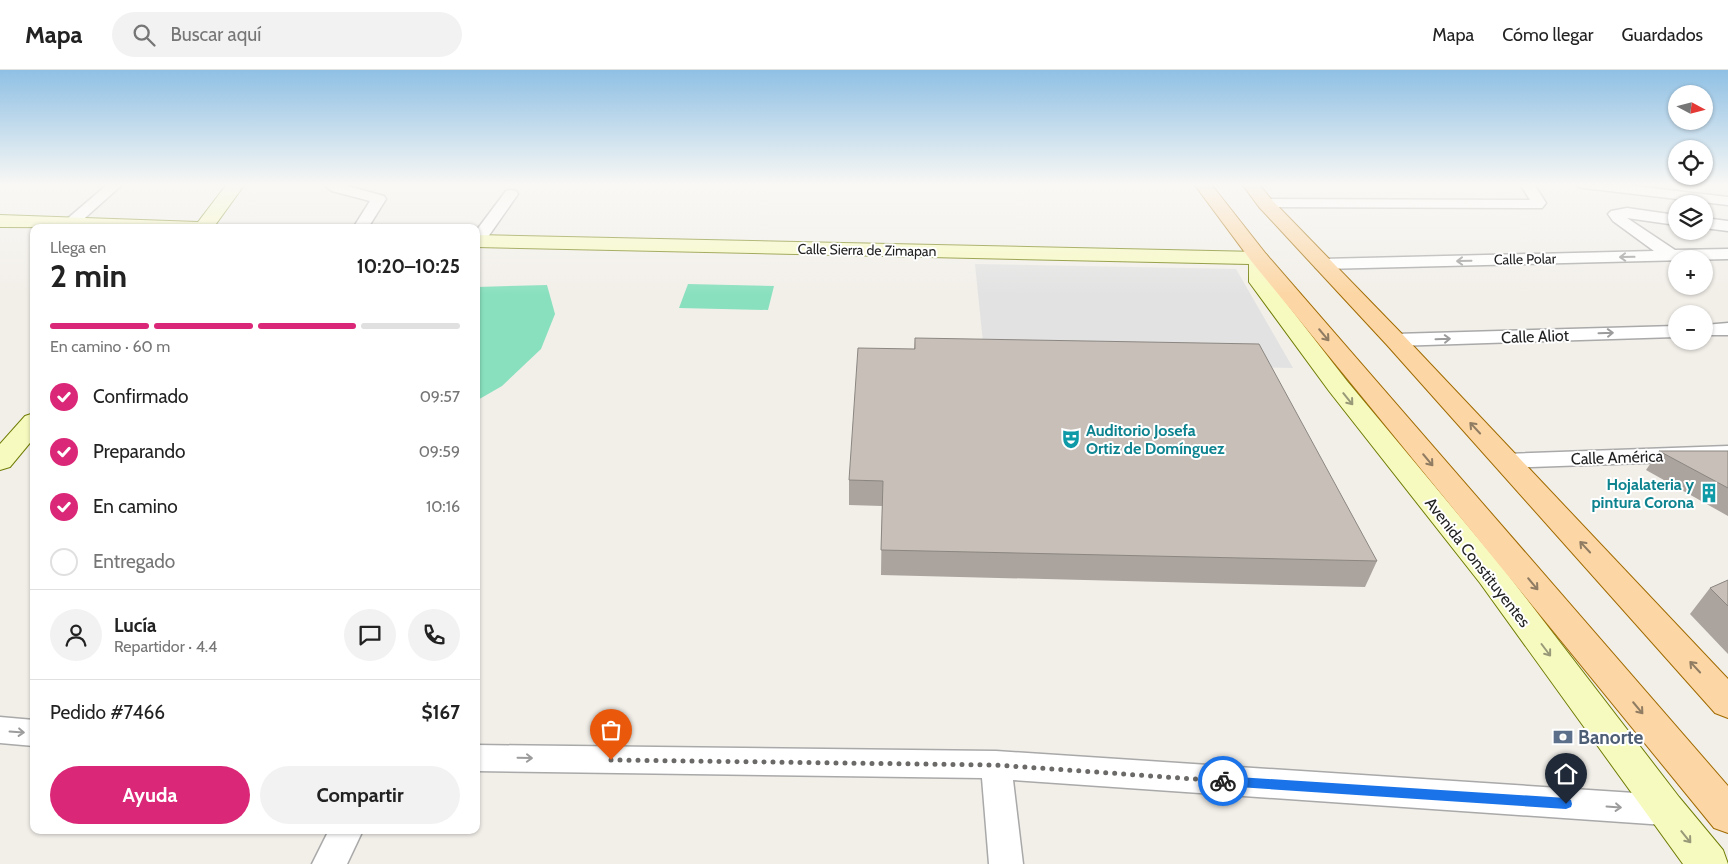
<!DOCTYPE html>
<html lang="es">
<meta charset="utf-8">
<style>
:root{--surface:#fff;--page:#f2f2f2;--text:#222;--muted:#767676;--line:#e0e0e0;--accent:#db2777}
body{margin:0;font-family:Cabin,sans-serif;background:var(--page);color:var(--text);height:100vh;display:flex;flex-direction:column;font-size:19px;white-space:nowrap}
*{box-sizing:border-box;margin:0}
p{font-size:16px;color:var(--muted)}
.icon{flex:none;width:28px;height:28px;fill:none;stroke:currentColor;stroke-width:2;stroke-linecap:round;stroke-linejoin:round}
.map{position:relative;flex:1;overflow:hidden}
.panel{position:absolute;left:30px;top:154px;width:450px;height:610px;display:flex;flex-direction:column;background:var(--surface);border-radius:10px;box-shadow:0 1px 4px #0004}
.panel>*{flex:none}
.needle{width:32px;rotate:97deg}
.tools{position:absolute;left:1668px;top:15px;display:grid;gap:10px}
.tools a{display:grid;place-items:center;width:45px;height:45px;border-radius:50%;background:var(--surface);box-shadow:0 1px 4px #0004;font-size:25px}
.pin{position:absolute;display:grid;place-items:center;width:42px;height:42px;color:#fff;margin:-51px -21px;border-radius:50% 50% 50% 0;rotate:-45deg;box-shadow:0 0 5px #0007}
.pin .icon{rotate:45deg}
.courier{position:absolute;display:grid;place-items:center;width:50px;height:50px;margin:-25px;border:4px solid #1a73e8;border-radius:50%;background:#fff;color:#222;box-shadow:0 1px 6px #0007}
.head em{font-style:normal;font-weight:700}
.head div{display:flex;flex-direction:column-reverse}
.head{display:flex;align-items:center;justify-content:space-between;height:85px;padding:0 20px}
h1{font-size:32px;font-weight:700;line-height:38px}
.bar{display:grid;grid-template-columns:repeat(4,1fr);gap:8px 5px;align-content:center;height:60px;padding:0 20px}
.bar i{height:6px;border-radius:4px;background:var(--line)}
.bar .selected{background:var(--accent)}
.bar p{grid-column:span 4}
.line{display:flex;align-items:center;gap:12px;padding:0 20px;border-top:1px solid var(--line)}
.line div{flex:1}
.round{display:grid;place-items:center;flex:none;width:52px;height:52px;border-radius:26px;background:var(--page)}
ol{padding:0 20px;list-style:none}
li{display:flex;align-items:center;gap:15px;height:55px}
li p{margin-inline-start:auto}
li .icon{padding:5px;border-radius:50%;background:var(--accent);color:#fff;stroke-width:4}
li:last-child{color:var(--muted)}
li i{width:28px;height:28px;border:2px solid var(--line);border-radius:50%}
.primary-button{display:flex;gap:10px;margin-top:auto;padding:10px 20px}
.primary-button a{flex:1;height:58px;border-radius:30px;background:var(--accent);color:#fff;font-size:20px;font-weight:700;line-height:58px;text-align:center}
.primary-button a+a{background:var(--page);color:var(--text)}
header{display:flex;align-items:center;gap:30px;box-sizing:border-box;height:70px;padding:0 25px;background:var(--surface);border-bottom:1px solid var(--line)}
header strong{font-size:24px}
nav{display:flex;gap:28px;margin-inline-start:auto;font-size:18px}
.search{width:350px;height:45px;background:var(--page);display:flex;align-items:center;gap:12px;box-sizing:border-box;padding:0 18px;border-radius:28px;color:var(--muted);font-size:19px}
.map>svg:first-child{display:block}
</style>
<header>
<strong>Mapa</strong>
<div class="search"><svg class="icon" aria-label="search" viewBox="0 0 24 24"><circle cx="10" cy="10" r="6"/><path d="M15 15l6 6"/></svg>Buscar aquí</div>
<nav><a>Mapa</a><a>Cómo llegar</a><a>Guardados</a></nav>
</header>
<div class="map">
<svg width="1728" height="794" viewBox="0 0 1728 794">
<rect width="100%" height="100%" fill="#f2efe9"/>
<!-- pitch -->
<g fill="#88e0be">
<polygon points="688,214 774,216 768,240 679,238"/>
<polygon points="547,215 555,244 541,279 502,316 476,331 476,217"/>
</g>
<!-- parking -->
<polygon fill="#e2e2e2" points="975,194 1236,199 1293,298 985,292"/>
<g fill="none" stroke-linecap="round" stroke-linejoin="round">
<defs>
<g id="street">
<polygon points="108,114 123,114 77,155 67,155 64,152 67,149"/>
<polygon points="323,114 340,114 384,126 386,129 368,158 353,158 370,131 332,121"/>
<polygon points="1520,114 1534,114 1546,133 1542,138 1265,137 1260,136 1258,133 1260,130 1265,129 1530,130"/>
<polygon points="1577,114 1617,114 1728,127 1728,135 1584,118 1579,117"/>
<polygon points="511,120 516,121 518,124 483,174 476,176 476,161 506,121"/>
<polygon points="1627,138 1676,145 1676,155 1627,148 1675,180 1728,179 1728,189 1322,199 1316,198 1314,194 1316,190 1322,189 1654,181 1613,151 1608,144 1611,141"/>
<polygon points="1704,148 1728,151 1728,161 1704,158"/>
<polygon points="1728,253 1728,265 1704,265 1704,255"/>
<polygon points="1676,256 1676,267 1395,276 1388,274 1386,270 1388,266 1395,264"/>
<polygon points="1728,376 1728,390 1505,398 1497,396 1494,391 1497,386 1505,384"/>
<polygon points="0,647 34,650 34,676 0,673"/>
<polygon points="476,675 996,681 1665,725 1676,730 1681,740 1676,750 1665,755 1013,710 1023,794 989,794 982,708 476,701"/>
<polygon points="329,760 363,760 347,794 312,794"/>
</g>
<g id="secondary">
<polygon points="227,114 245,114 216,154 218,158 0,157 0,145 198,152"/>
<polygon points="476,165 1259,182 1266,184 1269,188 1269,211 1347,311 1502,497 1679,727 1723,780 1728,794 1683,794 1480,513 1329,321 1252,216 1249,212 1249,194 476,177"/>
<polygon points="34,343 34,368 10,397 0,400 0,374 25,346"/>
</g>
<g id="primary">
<polygon points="1194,114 1211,114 1266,184 1728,716 1728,763 1714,758 1252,192"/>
<polygon points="1242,114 1259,114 1271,129 1403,265 1728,609 1728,648 1715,643 1387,275 1259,137"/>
</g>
</defs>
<!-- street casing -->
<use href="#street" stroke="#a9a9a9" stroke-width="3"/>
<!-- secondary casing -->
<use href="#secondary" stroke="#707d05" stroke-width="2"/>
<!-- primary casing -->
<use href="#primary" stroke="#a06b00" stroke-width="2"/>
<!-- street -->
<use href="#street" fill="#fff" fill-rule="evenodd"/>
<!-- secondary -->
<use href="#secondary" fill="#f7fabf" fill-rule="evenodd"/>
<!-- primary -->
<use href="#primary" fill="#fcd6a4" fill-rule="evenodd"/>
</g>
<!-- wall -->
<g fill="#aba49e">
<polygon points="915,268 1377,491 1365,517 881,505 882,436 849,435 849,410 914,279"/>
<polygon points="1659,381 1728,381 1728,446 1646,400"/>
<polygon points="1728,510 1728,584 1690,544 1710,518"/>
</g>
<!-- building -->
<g fill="#c7bfb8" stroke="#8b8681">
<polygon points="915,268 1259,274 1377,491 881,480 883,411 849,410 858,278 915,279"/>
<polygon points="1659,381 1728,381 1728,418"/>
<polygon points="1728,510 1728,536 1710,518"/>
</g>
<!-- one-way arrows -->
<defs><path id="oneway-shaft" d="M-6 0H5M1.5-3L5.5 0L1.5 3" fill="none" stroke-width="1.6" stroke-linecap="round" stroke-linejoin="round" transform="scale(1.25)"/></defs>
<g stroke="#9c9c9c">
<use href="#oneway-shaft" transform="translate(1627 187) rotate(179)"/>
<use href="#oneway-shaft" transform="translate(1464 191) rotate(179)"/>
<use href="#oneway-shaft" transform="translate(1606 263) rotate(-2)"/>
<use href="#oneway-shaft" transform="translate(1443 269) rotate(-2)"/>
<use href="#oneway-shaft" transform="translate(17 662) rotate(4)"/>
<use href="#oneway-shaft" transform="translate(525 688) rotate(1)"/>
<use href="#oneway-shaft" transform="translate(1614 737) rotate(4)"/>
</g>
<g stroke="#8f7c63">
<use href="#oneway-shaft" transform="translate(1324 265) rotate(50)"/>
<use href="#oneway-shaft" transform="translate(1475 358) rotate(-133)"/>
<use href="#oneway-shaft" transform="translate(1428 390) rotate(50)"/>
<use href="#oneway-shaft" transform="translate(1585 477) rotate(-133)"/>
<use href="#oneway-shaft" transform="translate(1533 514) rotate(50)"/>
<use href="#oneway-shaft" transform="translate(1695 597) rotate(-133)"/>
<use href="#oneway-shaft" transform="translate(1638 638) rotate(50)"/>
</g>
<g stroke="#979978">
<use href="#oneway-shaft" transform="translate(1348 329) rotate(51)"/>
<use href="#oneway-shaft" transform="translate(1546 580) rotate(53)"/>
<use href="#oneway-shaft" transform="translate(1686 767) rotate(51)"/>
</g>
<!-- sky -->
<linearGradient id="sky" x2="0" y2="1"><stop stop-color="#8fc0e4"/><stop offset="0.51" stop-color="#f9f8f5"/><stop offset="1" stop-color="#f9f8f5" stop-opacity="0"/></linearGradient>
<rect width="1728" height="225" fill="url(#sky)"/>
<!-- route -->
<polygon fill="#1a73e8" points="1223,706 1566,728 1571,730 1572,734 1571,737 1566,739 1223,716 1219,714 1217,711 1219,707"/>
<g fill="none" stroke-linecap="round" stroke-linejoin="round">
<!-- done -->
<polyline stroke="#6b6a68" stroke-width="5" stroke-dasharray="0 9" points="611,690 996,695 1223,711"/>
</g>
<!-- icons -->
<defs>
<symbol id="theatre-bare" viewBox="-9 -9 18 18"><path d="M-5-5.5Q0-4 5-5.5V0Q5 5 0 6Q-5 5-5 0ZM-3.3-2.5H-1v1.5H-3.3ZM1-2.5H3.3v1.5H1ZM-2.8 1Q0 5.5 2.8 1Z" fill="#0f9aa8" stroke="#fff" stroke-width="2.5" paint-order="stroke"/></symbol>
<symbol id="building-bare" viewBox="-9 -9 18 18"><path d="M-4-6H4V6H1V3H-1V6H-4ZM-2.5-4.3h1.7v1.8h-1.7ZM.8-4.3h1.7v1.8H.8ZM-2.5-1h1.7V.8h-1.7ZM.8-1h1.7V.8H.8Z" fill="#0f9aa8" stroke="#fff" stroke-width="2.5" paint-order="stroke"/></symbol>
<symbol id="bank-bare" viewBox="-9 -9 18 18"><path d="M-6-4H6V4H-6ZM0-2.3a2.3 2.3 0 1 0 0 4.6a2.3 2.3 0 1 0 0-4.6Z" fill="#5c6f8a" stroke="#fff" stroke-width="2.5" paint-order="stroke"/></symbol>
</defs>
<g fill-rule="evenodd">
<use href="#theatre-bare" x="1057" y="355" width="28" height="28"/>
<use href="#building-bare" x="1695" y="409" width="28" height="28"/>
<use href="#bank-bare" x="1549" y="653" width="28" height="28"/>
</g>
<g text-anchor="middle" stroke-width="4" stroke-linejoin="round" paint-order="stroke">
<!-- far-street labels -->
<g font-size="14" fill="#222" stroke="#fff">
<text transform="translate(867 180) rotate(1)" y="5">Calle Sierra de Zimapan</text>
<text transform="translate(1525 189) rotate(-1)" y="5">Calle Polar</text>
</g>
<!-- street labels -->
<g font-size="16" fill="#222" stroke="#fff">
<text transform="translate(1535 266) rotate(-2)" y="6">Calle Aliot</text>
<text transform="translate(1617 387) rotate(-2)" y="6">Calle América</text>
<text transform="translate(1478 492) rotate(52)" y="6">Avenida Constituyentes</text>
</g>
<!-- culture labels -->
<g font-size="16" font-weight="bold" fill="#0d838f" stroke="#fff" text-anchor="start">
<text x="1086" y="366">Auditorio Josefa<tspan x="1086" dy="18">Ortiz de Domínguez</tspan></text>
<text x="1694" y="420" text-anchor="end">Hojalateria y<tspan x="1694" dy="18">pintura Corona</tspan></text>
</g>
<!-- near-service labels -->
<g font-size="19" font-weight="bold" fill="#4e5e75" stroke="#fff" text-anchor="start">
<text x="1578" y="674">Banorte</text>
</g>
</g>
</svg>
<div class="tools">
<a><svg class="needle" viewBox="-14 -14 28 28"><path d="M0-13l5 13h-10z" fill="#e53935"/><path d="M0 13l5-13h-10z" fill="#767676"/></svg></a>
<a><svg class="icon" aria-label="locate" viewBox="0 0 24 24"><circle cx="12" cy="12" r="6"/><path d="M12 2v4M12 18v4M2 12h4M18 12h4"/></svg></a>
<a><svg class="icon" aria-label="layers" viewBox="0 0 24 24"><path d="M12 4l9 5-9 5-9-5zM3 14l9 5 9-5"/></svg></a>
<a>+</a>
<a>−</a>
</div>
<div class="pin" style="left:611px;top:690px;background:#ea580c"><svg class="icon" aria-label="bag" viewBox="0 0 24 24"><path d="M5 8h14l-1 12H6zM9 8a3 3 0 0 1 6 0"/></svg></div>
<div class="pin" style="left:1566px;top:734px;background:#1f2937"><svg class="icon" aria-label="home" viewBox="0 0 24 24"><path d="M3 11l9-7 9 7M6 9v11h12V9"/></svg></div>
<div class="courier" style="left:1223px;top:711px"><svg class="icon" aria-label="bike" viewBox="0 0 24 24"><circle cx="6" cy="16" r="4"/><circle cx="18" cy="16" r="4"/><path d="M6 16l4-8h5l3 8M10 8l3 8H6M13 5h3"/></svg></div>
<section class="panel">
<div class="head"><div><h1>2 min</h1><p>Llega en</p></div><em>10:20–10:25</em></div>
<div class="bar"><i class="selected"></i><i class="selected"></i><i class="selected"></i><i></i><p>En camino · 60 m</p></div>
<ol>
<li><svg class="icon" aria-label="check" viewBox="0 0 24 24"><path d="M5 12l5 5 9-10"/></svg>Confirmado<p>09:57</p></li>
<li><svg class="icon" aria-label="check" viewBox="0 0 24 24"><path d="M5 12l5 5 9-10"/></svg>Preparando<p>09:59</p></li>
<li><svg class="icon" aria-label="check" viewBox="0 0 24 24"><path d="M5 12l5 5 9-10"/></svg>En camino<p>10:16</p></li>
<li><i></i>Entregado</li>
</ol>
<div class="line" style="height:90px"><a class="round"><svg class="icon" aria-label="person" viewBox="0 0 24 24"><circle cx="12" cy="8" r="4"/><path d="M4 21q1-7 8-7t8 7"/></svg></a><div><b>Lucía</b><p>Repartidor · 4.4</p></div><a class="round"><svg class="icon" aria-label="chat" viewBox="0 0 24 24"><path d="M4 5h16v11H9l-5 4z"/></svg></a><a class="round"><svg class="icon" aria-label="phone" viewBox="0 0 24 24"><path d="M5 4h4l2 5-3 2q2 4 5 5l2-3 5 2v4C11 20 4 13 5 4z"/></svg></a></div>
<div class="line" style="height:65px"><div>Pedido #7466</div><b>$167</b></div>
<div class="primary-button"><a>Ayuda</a><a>Compartir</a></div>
</section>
</div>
